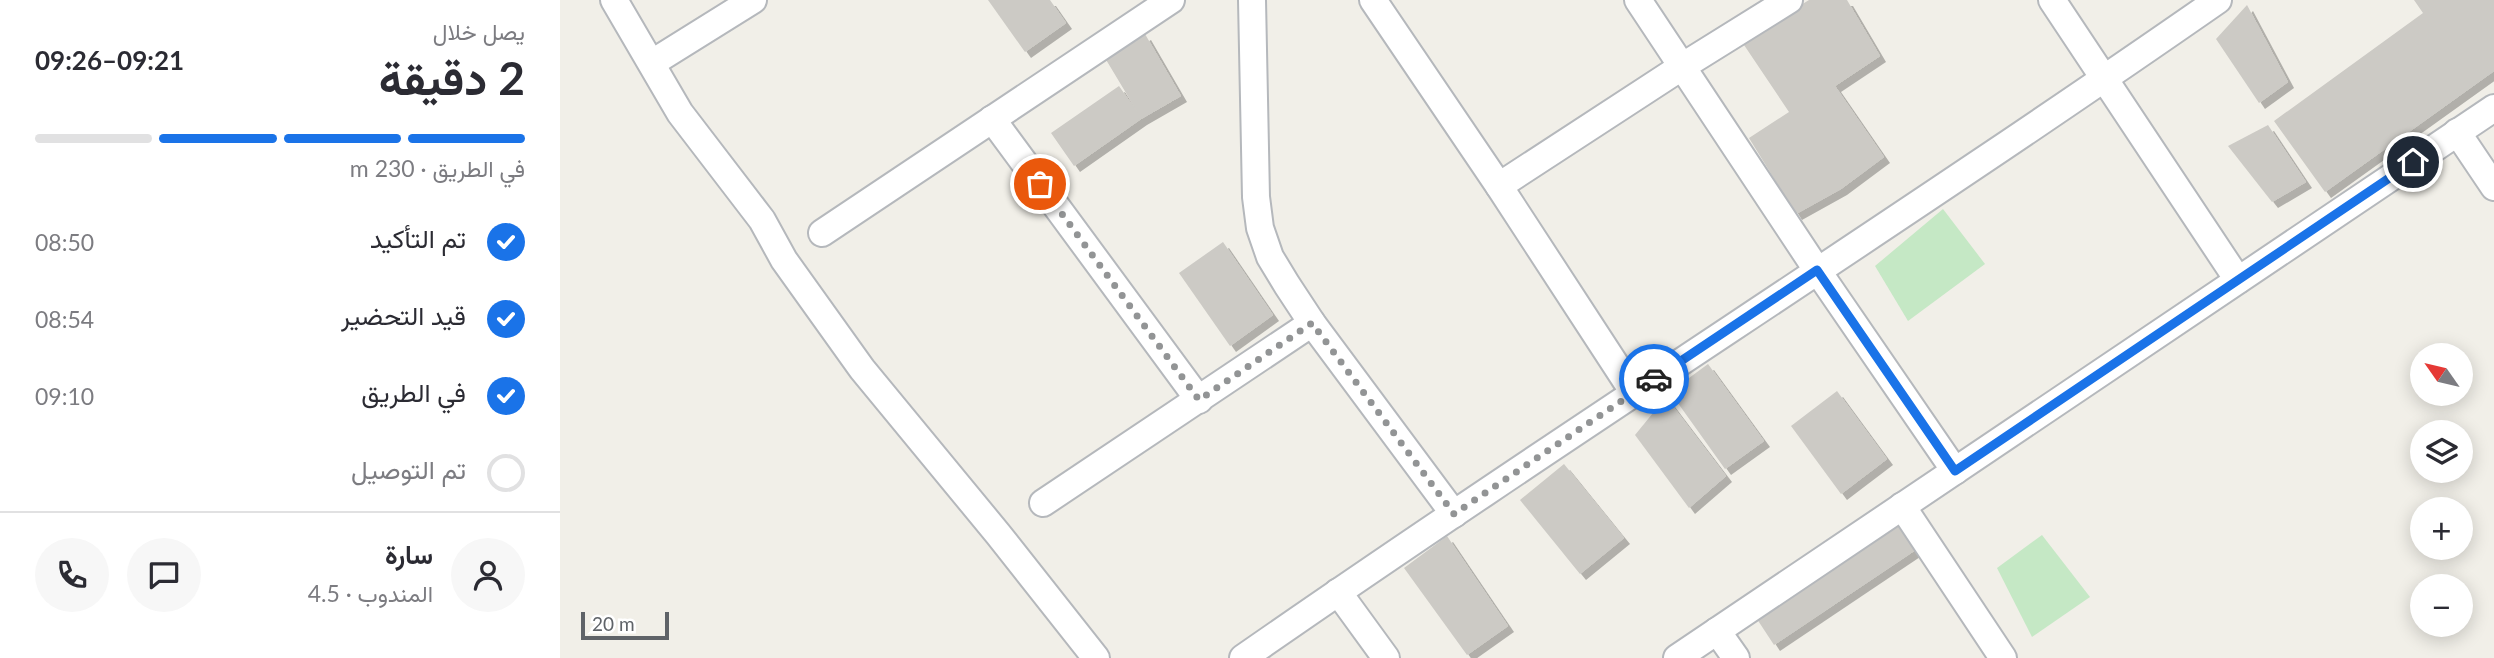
<!DOCTYPE html>
<html lang="ar">
<meta charset="utf-8">
<style>
:root{--surface:#fff;--page:#f7f7f7;--text:#2b2b33;--muted:#7c7c81;--line:#e1e1e2;--accent:#1a73e8}
body{margin:0;font-family:Lato,Vazirmatn,sans-serif;background:var(--page);color:var(--text);direction:rtl;height:100vh;display:flex;flex-direction:column;font-size:26px;white-space:nowrap}
*{box-sizing:border-box;margin:0}
p{font-size:23px;color:var(--muted)}
.icon{flex:none;width:38px;height:38px;fill:none;stroke:currentColor;stroke-width:2;stroke-linecap:round;stroke-linejoin:round}
.map{position:relative;flex:1;overflow:hidden;direction:ltr}
.drawer{display:flex;flex-direction:column;background:var(--surface);width:560px}
.drawer>*{flex:none}
.needle{width:46px;rotate:304deg}
.tools{position:absolute;left:1850px;top:343px;display:grid;gap:14px}
.tools a{display:grid;place-items:center;width:63px;height:63px;border-radius:50%;background:var(--surface);box-shadow:0 4px 18px #0003;font-size:35px}
.scale{position:absolute;left:21px;bottom:18px;width:88px;box-sizing:border-box;padding-left:7px;border:4px solid #5f6368;border-top:0;font-size:19px;line-height:24px;white-space:nowrap;color:#5f6368;-webkit-text-stroke:5px #fff;paint-order:stroke}
.pin{position:absolute;display:grid;place-items:center;width:60px;height:60px;color:#fff;margin:-30px;border:4px solid #fff;border-radius:50%;box-shadow:0 2px 7px #0007}
.courier{position:absolute;display:grid;place-items:center;width:70px;height:70px;margin:-35px;border:5px solid #1a73e8;border-radius:50%;background:#fff;color:#222;box-shadow:0 2px 9px #0007}
.headline em{font-style:normal;font-weight:700}
.headline div{display:flex;flex-direction:column-reverse}
.headline{display:flex;align-items:center;justify-content:space-between;height:119px;padding:0 35px}
h1{font-size:46px;font-weight:700;line-height:52px}
.bar{display:grid;grid-template-columns:repeat(4,1fr);gap:10px 7px;align-content:center;height:84px;padding:0 35px}
.bar i{height:9px;border-radius:5px;background:var(--line)}
.bar .active{background:var(--accent)}
.bar p{grid-column:span 4}
.line{display:flex;align-items:center;gap:18px;padding:0 35px;border-top:2px solid var(--line)}
.line div{flex:1}
.round{display:grid;place-items:center;flex:none;width:74px;height:74px;border-radius:37px;background:var(--page)}
ol{padding:0 35px;list-style:none}
li{display:flex;align-items:center;gap:21px;height:77px}
li p{margin-inline-start:auto}
li .icon{padding:7px;border-radius:50%;background:var(--accent);color:#fff;stroke-width:4}
li:last-child{color:var(--muted)}
li i{width:38px;height:38px;border:4px solid var(--line);border-radius:50%}
main{display:flex;flex:1;min-height:0}
.map>svg:first-child{display:block}
</style>
<main>
<div class="map">
<svg width="1934" height="658" viewBox="0 0 1934 658">
<defs>
<filter id="shadow"><feDropShadow dx="6" dy="6" stdDeviation="0" flood-color="#0004"/></filter>
</defs>
<rect width="100%" height="100%" fill="#f1efe8"/>
<!-- green -->
<g fill="#c5e8c5">
<polygon points="1383,209 1425,264 1348,321 1315,266"/>
<polygon points="1482,535 1530,597 1472,637 1437,568"/>
</g>
<!-- building -->
<g fill="#cccac5" filter="url(#shadow)">
<polygon points="428,0 490,0 506,23 465,52"/>
<polygon points="1249,0 1287,0 1320,56 1275,86 1324,157 1281,189 1236,214 1189,138 1229,112 1182,42"/>
<polygon points="1854,0 1934,0 1934,71 1765,192 1714,121 1863,13"/>
<polygon points="1687,5 1728,82 1699,103 1656,39"/>
<polygon points="585,34 621,96 581,119 514,166 491,133 559,86 578,113 545,58"/>
<polygon points="1708,125 1746,182 1712,202 1668,146"/>
<polygon points="663,242 713,315 670,346 619,273"/>
<polygon points="1148,364 1204,441 1165,469 1110,392"/>
<polygon points="1277,391 1327,459 1281,494 1231,426"/>
<polygon points="1106,397 1166,476 1129,508 1075,435"/>
<polygon points="1004,464 1064,538 1020,574 960,500"/>
<polygon points="1344,516 1363,545 1214,645 1195,616"/>
<polygon points="887,536 948,626 907,655 844,568"/>
</g>
<g fill="none" stroke-linecap="round" stroke-linejoin="round">
<defs>
<g id="minor">
<polyline points="54,0 120,113 202,220 224,260 302,369 438,534 536,658"/>
<polyline points="692,0 696,197 700,228 710,257 727,285 752,323 894,514"/>
<polyline points="813,0 939,186 1074,393"/>
<polyline points="1078,0 1257,270 1395,471"/>
<polyline points="1492,0 1678,280"/>
<polyline points="92,63 193,0"/>
<polyline points="432,119 639,400"/>
<polyline points="1897,132 1934,187"/>
<polyline points="939,186 1123,66 1229,0"/>
<polyline points="262,233 611,0"/>
<polyline points="483,503 752,323"/>
<polyline points="1342,506 1443,658"/>
<polyline points="778,592 826,658"/>
<polyline points="1157,631 1176,658"/>
<path d="M683 658C1005 434 1336 224 1658 0"/>
<polyline points="1117,658 1934,108"/>
</g>
</defs>
<!-- minor casing -->
<use href="#minor" stroke="#b5b8bc" stroke-width="30"/>
<!-- minor -->
<use href="#minor" stroke="#fff" stroke-width="26"/>
</g>
<g fill="none" stroke-linecap="round" stroke-linejoin="round">
<!-- done -->
<polyline stroke="#929495" stroke-width="7" stroke-dasharray="0 12.6" points="480,184 639,400 752,323 894,514 1094,379"/>
<!-- route -->
<polyline stroke="#1a73e8" stroke-width="9" points="1094,379 1257,270 1395,471 1853,162"/>
</g>
</svg>
<div class="tools">
<a><svg class="needle" viewBox="-14 -14 28 28"><path d="M0-13l5 13h-10z" fill="#e53935"/><path d="M0 13l5-13h-10z" fill="#7c7c81"/></svg></a>
<a><svg class="icon" aria-label="layers" viewBox="0 0 24 24"><path d="M12 4l9 5-9 5-9-5zM3 14l9 5 9-5"/></svg></a>
<a>+</a>
<a>−</a>
</div>
<div class="scale">20 m</div>
<div class="pin" style="left:480px;top:184px;background:#ea580c"><svg class="icon" aria-label="bag" viewBox="0 0 24 24"><path d="M5 8h14l-1 12H6zM9 8a3 3 0 0 1 6 0"/></svg></div>
<div class="pin" style="left:1853px;top:162px;background:#1f2937"><svg class="icon" aria-label="home" viewBox="0 0 24 24"><path d="M3 11l9-7 9 7M6 9v11h12V9"/></svg></div>
<div class="courier" style="left:1094px;top:379px"><svg class="icon" aria-label="car" viewBox="0 0 24 24"><path d="M5 17H2v-5l4-1 3-4h7l3 4 3 1v5h-3M9 17h6M6 11h13"/><circle cx="7" cy="17" r="2"/><circle cx="17" cy="17" r="2"/></svg></div>
</div>
<section class="drawer">
<div class="headline"><div><h1>2 دقيقة</h1><p>يصل خلال</p></div><em>09:21–09:26</em></div>
<div class="bar"><i class="active"></i><i class="active"></i><i class="active"></i><i></i><p>في الطريق · 230 m</p></div>
<ol>
<li><svg class="icon" aria-label="check" viewBox="0 0 24 24"><path d="M5 12l5 5 9-10"/></svg>تم التأكيد<p>08:50</p></li>
<li><svg class="icon" aria-label="check" viewBox="0 0 24 24"><path d="M5 12l5 5 9-10"/></svg>قيد التحضير<p>08:54</p></li>
<li><svg class="icon" aria-label="check" viewBox="0 0 24 24"><path d="M5 12l5 5 9-10"/></svg>في الطريق<p>09:10</p></li>
<li><i></i>تم التوصيل</li>
</ol>
<div class="line" style="height:126px"><a class="round"><svg class="icon" aria-label="person" viewBox="0 0 24 24"><circle cx="12" cy="8" r="4"/><path d="M4 21q1-7 8-7t8 7"/></svg></a><div><b>سارة</b><p>المندوب · 4.5</p></div><a class="round"><svg class="icon" aria-label="chat" viewBox="0 0 24 24"><path d="M4 5h16v11H9l-5 4z"/></svg></a><a class="round"><svg class="icon" aria-label="phone" viewBox="0 0 24 24"><path d="M5 4h4l2 5-3 2q2 4 5 5l2-3 5 2v4C11 20 4 13 5 4z"/></svg></a></div>
</section>
</main>
